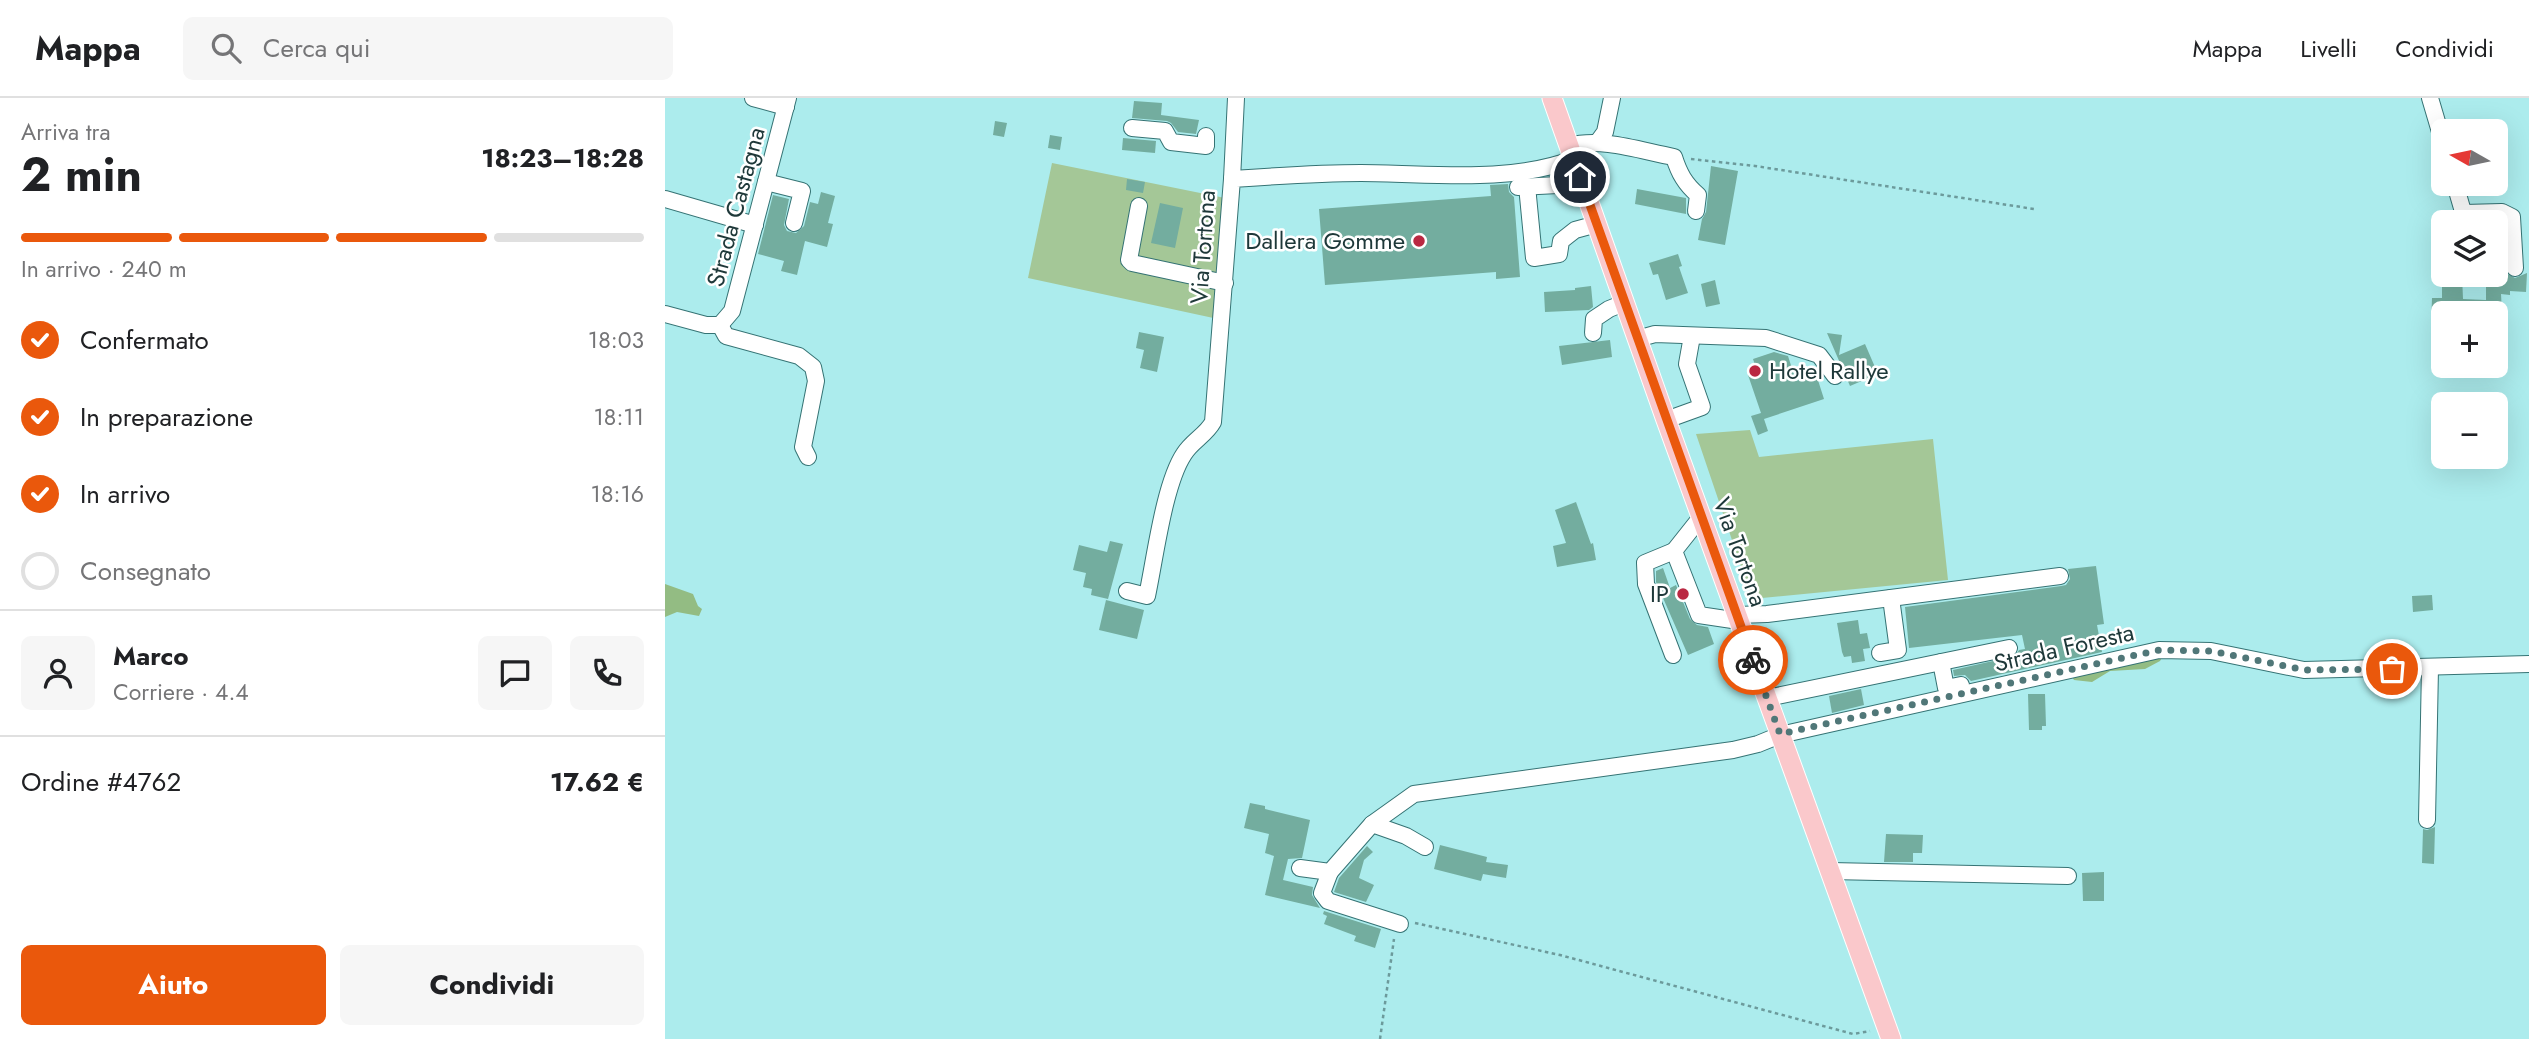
<!DOCTYPE html>
<html lang="it">
<meta charset="utf-8">
<style>
:root{--surface:#fff;--page:#f6f6f6;--text:#202124;--muted:#757577;--line:#e0e0e0;--accent:#ea580c}
body{margin:0;font-family:Jost,sans-serif;background:var(--page);color:var(--text);height:100vh;display:flex;flex-direction:column;font-size:26px;white-space:nowrap}
*{box-sizing:border-box;margin:0}
p{font-size:23px;color:var(--muted)}
.icon{flex:none;width:38px;height:38px;fill:none;stroke:currentColor;stroke-width:2;stroke-linecap:round;stroke-linejoin:round}
.map{position:relative;flex:1;overflow:hidden}
.side{display:flex;flex-direction:column;background:var(--surface);width:665px}
.side>*{flex:none}
.needle{width:46px;rotate:279deg}
.buttons{position:absolute;left:1766px;top:21px;display:grid;gap:14px}
.buttons a{display:grid;place-items:center;width:77px;height:77px;border-radius:10px;background:var(--surface);box-shadow:0 7px 28px #0002;font-size:35px}
.pin{position:absolute;display:grid;place-items:center;width:60px;height:60px;color:#fff;margin:-30px;border:4px solid #fff;border-radius:50%;box-shadow:0 2px 7px #0007}
.courier{position:absolute;display:grid;place-items:center;width:70px;height:70px;margin:-35px;border:5px solid #ea580c;border-radius:50%;background:#fff;color:#222;box-shadow:0 2px 9px #0007}
.overview em{font-style:normal;font-weight:700}
.overview div{display:flex;flex-direction:column-reverse}
.overview{display:flex;align-items:center;justify-content:space-between;height:119px;padding:0 21px}
h1{font-size:46px;font-weight:700;line-height:52px}
.bar{display:grid;grid-template-columns:repeat(4,1fr);gap:10px 7px;align-content:center;height:84px;padding:0 21px}
.bar i{height:9px;border-radius:5px;background:var(--line)}
.bar .active{background:var(--accent)}
.bar p{grid-column:span 4}
.line{display:flex;align-items:center;gap:18px;padding:0 21px;border-top:2px solid var(--line)}
.line div{flex:1}
.round{display:grid;place-items:center;flex:none;width:74px;height:74px;border-radius:10px;background:var(--page)}
ol{padding:0 21px;list-style:none}
li{display:flex;align-items:center;gap:21px;height:77px}
li p{margin-inline-start:auto}
li .icon{padding:7px;border-radius:50%;background:var(--accent);color:#fff;stroke-width:4}
li:last-child{color:var(--muted)}
li i{width:38px;height:38px;border:4px solid var(--line);border-radius:50%}
.action{display:flex;gap:14px;margin-top:auto;padding:14px 21px}
.action a{flex:1;height:80px;border-radius:10px;background:var(--accent);color:#fff;font-size:28px;font-weight:700;line-height:80px;text-align:center}
.action a+a{background:var(--page);color:var(--text)}
header{display:flex;align-items:center;gap:42px;box-sizing:border-box;height:98px;padding:0 35px;background:var(--surface);border-bottom:2px solid var(--line)}
header strong{font-size:33px}
nav{display:flex;gap:38px;margin-inline-start:auto;font-size:24px}
.search{width:490px;height:63px;background:var(--page);display:flex;align-items:center;gap:18px;box-sizing:border-box;padding:0 24px;border-radius:10px;color:var(--muted);font-size:26px}
main{display:flex;flex:1;min-height:0}
.map>svg:first-child{display:block}
</style>
<header>
<strong>Mappa</strong>
<div class="search"><svg class="icon" aria-label="search" viewBox="0 0 24 24"><circle cx="10" cy="10" r="6"/><path d="M15 15l6 6"/></svg>Cerca qui</div>
<nav><a>Mappa</a><a>Livelli</a><a>Condividi</a></nav>
</header>
<main>
<section class="side">
<div class="overview"><div><h1>2 min</h1><p>Arriva tra</p></div><em>18:23–18:28</em></div>
<div class="bar"><i class="active"></i><i class="active"></i><i class="active"></i><i></i><p>In arrivo · 240 m</p></div>
<ol>
<li><svg class="icon" aria-label="check" viewBox="0 0 24 24"><path d="M5 12l5 5 9-10"/></svg>Confermato<p>18:03</p></li>
<li><svg class="icon" aria-label="check" viewBox="0 0 24 24"><path d="M5 12l5 5 9-10"/></svg>In preparazione<p>18:11</p></li>
<li><svg class="icon" aria-label="check" viewBox="0 0 24 24"><path d="M5 12l5 5 9-10"/></svg>In arrivo<p>18:16</p></li>
<li><i></i>Consegnato</li>
</ol>
<div class="line" style="height:126px"><a class="round"><svg class="icon" aria-label="person" viewBox="0 0 24 24"><circle cx="12" cy="8" r="4"/><path d="M4 21q1-7 8-7t8 7"/></svg></a><div><b>Marco</b><p>Corriere · 4.4</p></div><a class="round"><svg class="icon" aria-label="chat" viewBox="0 0 24 24"><path d="M4 5h16v11H9l-5 4z"/></svg></a><a class="round"><svg class="icon" aria-label="phone" viewBox="0 0 24 24"><path d="M5 4h4l2 5-3 2q2 4 5 5l2-3 5 2v4C11 20 4 13 5 4z"/></svg></a></div>
<div class="line" style="height:91px"><div>Ordine #4762</div><b>17.62 €</b></div>
<div class="action"><a>Aiuto</a><a>Condividi</a></div>
</section>
<div class="map">
<svg width="1864" height="941" viewBox="0 0 1864 941">
<rect width="100%" height="100%" fill="#aceced"/>
<!-- green -->
<g fill="#a4c797">
<polygon points="387,65 560,100 556,172 545,189 555,193 553,221 363,180"/>
<polygon points="1085,332 1094,359 1268,341 1283,482 1087,501 1031,336"/>
</g>
<!-- forest -->
<g fill="#93bc83">
<polygon points="0,486 28,496 33,508 37,511 34,518 12,514 0,519"/>
<path d="M1498 558 1495 563 1480 571 1445 573 1427 584 1409 582 1407 579C1437 570 1467 564 1498 558Z"/>
</g>
<!-- building -->
<g fill="#73ad9f">
<polygon points="469,3 497,5 496,17 534,22 531,36 513,34 506,25 502,23 467,20"/>
<polygon points="330,23 342,25 339,39 328,37"/>
<polygon points="385,37 397,39 395,52 383,50"/>
<polygon points="458,40 491,43 490,55 457,52"/>
<polygon points="1046,68 1073,73 1060,147 1033,142 1037,121 1041,114"/>
<polygon points="462,81 480,84 478,95 461,92"/>
<polygon points="843,86 844,94 849,99 855,179 831,181 831,174 660,187 654,111 826,98 825,87"/>
<polygon points="972,91 1021,100 1021,116 970,106"/>
<polygon points="156,94 170,98 163,125 168,126 162,149 140,143 132,177 116,173 119,163 93,156 108,97 124,101 119,127 122,133 131,135 139,128 145,104 153,106"/>
<polygon points="495,105 518,110 510,150 486,145"/>
<polygon points="1830,128 1837,128 1841,175 1850,180 1862,175 1861,194 1845,193 1845,197 1836,196 1837,214 1778,215 1778,228 1766,228 1767,200 1777,200 1777,178 1797,177 1798,201 1821,202 1821,177 1830,177"/>
<polygon points="1013,156 1017,168 1014,169 1023,195 1001,202 993,176 988,177 984,165"/>
<polygon points="1050,182 1055,206 1041,209 1036,186"/>
<polygon points="926,188 928,209 924,212 880,214 879,194 910,192 910,190"/>
<polygon points="474,234 499,239 492,274 475,270 479,252 471,250"/>
<polygon points="1162,235 1177,237 1174,257 1200,246 1213,276 1185,288"/>
<polygon points="945,242 947,259 897,267 894,248"/>
<polygon points="1109,254 1123,258 1131,283 1151,276 1159,301 1099,321 1103,333 1093,337 1086,318 1096,315 1083,277 1086,276 1083,269 1090,267 1088,261"/>
<polygon points="911,404 926,446 928,445 931,462 892,469 888,448 901,445 890,412"/>
<polygon points="445,443 458,446 443,501 426,497 427,491 418,489 421,475 408,472 414,447 442,454"/>
<polygon points="1431,468 1439,526 1432,527 1437,554 1306,583 1300,577 1289,578 1288,572 1350,558 1354,552 1360,551 1357,537 1244,550 1240,509 1396,488 1401,487 1405,481 1403,471"/>
<polygon points="998,470 1005,490 1011,487 1025,521 1032,527 1043,529 1049,546 1023,557 991,484 991,473"/>
<polygon points="1767,497 1768,512 1748,514 1747,498"/>
<polygon points="441,502 479,512 472,541 434,532"/>
<polygon points="1193,522 1195,536 1202,535 1205,550 1198,551 1200,563 1187,565 1186,558 1179,559 1177,554 1172,525"/>
<polygon points="1196,591 1199,607 1167,615 1164,598"/>
<polygon points="1363,596 1380,596 1381,628 1377,628 1377,632 1364,632"/>
<polygon points="585,705 600,708 600,711 645,722 637,760 623,761 618,782 648,789 647,797 655,810 600,797 609,758 600,755 604,736 579,730"/>
<polygon points="1770,729 1769,766 1757,765 1758,731 1762,732"/>
<polygon points="1221,736 1258,737 1257,755 1248,755 1248,764 1219,764"/>
<polygon points="775,747 822,759 821,764 843,767 841,780 818,776 816,783 769,771"/>
<polygon points="702,748 708,754 699,762 694,780 709,787 701,804 669,794 674,780"/>
<polygon points="1439,774 1439,803 1418,803 1417,775"/>
<polygon points="659,813 716,831 710,850 689,843 691,838 659,826 662,818 658,816"/>
</g>
<g fill="none" stroke-linecap="round" stroke-linejoin="round">
<defs>
<g id="minor">
<polyline points="88,0 121,9"/>
<polyline points="1765,0 1778,44"/>
<polyline points="467,30 500,33 506,44 541,48 541,38"/>
<polyline points="932,45 940,34 947,0"/>
<path d="M904 48C937 39 976 53 1009 59 1014 75 1020 86 1033 97L1031 113"/>
<polyline points="567,81 571,0"/>
<polyline points="101,84 137,93 129,125"/>
<polyline points="1790,86 1801,124"/>
<polyline points="862,88 869,160 894,156 896,143 910,132 932,126"/>
<polyline points="853,89 893,87 915,79"/>
<polyline points="0,101 90,127"/>
<polyline points="474,108 464,162 467,165 560,185"/>
<polyline points="1799,115 1837,114 1847,119 1850,170"/>
<polyline points="0,216 41,227 55,227"/>
<polyline points="55,227 67,213 123,0"/>
<polyline points="55,227 61,238 134,258 148,269 151,283 138,349 143,359"/>
<polyline points="928,235 929,221 944,211 959,205"/>
<polyline points="972,241 990,236 1101,240 1154,257 1170,278"/>
<polyline points="1001,322 1037,309 1022,266 1027,238"/>
<polyline points="1036,419 1009,453 1034,517 1074,523"/>
<path d="M462 493 482 498C490 461 499 386 519 356 527 343 541 337 548 324L567 81C610 78 653 75 696 75 765 75 842 86 909 61"/>
<polyline points="1072,517 1102,516 1395,478"/>
<polyline points="1215,555 1233,552 1226,500"/>
<polyline points="1008,557 981,486 980,465 1009,453"/>
<polyline points="1276,564 1281,590 1296,587"/>
<polyline points="1102,600 1344,550"/>
<polyline points="1762,722 1765,570"/>
<polyline points="707,726 741,738 760,749"/>
<polyline points="635,770 665,774 707,726 749,696 1068,652 1093,646 1115,637 1494,552 1546,553 1639,572 1864,566"/>
<polyline points="1165,773 1403,778"/>
<polyline points="665,774 657,795 663,803 735,826"/>
</g>
<polyline id="major" points="887,0 1001,322 1226,941"/>
</defs>
<!-- minor casing -->
<use href="#minor" stroke="#357374" stroke-width="18"/>
<!-- major casing -->
<use href="#major" stroke="#fff" stroke-width="21"/>
<!-- path -->
<g stroke="#6c9a9b" stroke-width="2.5" stroke-dasharray="3.5 3.5" stroke-linecap="butt">
<polyline points="1026,61 1090,68 1369,111"/>
<polyline points="750,825 895,857 1188,936 1205,933"/>
<polyline points="715,941 729,841"/>
</g>
<!-- minor -->
<use href="#minor" stroke="#fff" stroke-width="16"/>
<!-- major -->
<use href="#major" stroke="#fac8cb" stroke-width="19"/>
</g>
<g fill="none" stroke-linecap="round" stroke-linejoin="round">
<!-- done -->
<polyline stroke="#507778" stroke-width="7" stroke-dasharray="0 12.6" points="1088,562 1115,636 1494,552 1546,553 1640,572 1727,571"/>
<!-- route -->
<polyline stroke="#ea580c" stroke-width="9" points="915,79 1088,562"/>
</g>
<!-- markers -->
<g fill="#ba2842" stroke="#fff" stroke-width="2.5">
<circle cx="754" cy="143" r="7"/>
<circle cx="1090" cy="273" r="7"/>
<circle cx="1018" cy="496" r="7"/>
</g>
<g text-anchor="middle" stroke-width="5" stroke-linejoin="round" paint-order="stroke">
<!-- street labels -->
<g font-size="24" fill="#1e3839" stroke="#fff">
<text transform="translate(71 109) rotate(-75)" y="8">Strada Castagna</text>
<text transform="translate(538 149) rotate(-86)" y="8">Via Tortona</text>
<text transform="translate(1075 454) rotate(70)" y="8">Via Tortona</text>
<text transform="translate(1399 550) rotate(-13)" y="8">Strada Foresta</text>
</g>
<!-- poi labels -->
<g font-size="24" fill="#1e3839" stroke="#fff" text-anchor="end">
<text x="740" y="151">Dallera Gomme</text>
<text x="1104" y="281" text-anchor="start">Hotel Rallye</text>
<text x="1004" y="504">IP</text>
</g>
</g>
</svg>
<div class="buttons">
<a><svg class="needle" viewBox="-14 -14 28 28"><path d="M0-13l5 13h-10z" fill="#e53935"/><path d="M0 13l5-13h-10z" fill="#757577"/></svg></a>
<a><svg class="icon" aria-label="layers" viewBox="0 0 24 24"><path d="M12 4l9 5-9 5-9-5zM3 14l9 5 9-5"/></svg></a>
<a>+</a>
<a>−</a>
</div>
<div class="pin" style="left:1727px;top:571px;background:#ea580c"><svg class="icon" aria-label="bag" viewBox="0 0 24 24"><path d="M5 8h14l-1 12H6zM9 8a3 3 0 0 1 6 0"/></svg></div>
<div class="pin" style="left:915px;top:79px;background:#1f2937"><svg class="icon" aria-label="home" viewBox="0 0 24 24"><path d="M3 11l9-7 9 7M6 9v11h12V9"/></svg></div>
<div class="courier" style="left:1088px;top:562px"><svg class="icon" aria-label="bike" viewBox="0 0 24 24"><circle cx="6" cy="16" r="4"/><circle cx="18" cy="16" r="4"/><path d="M6 16l4-8h5l3 8M10 8l3 8H6M13 5h3"/></svg></div>
</div>
</main>
